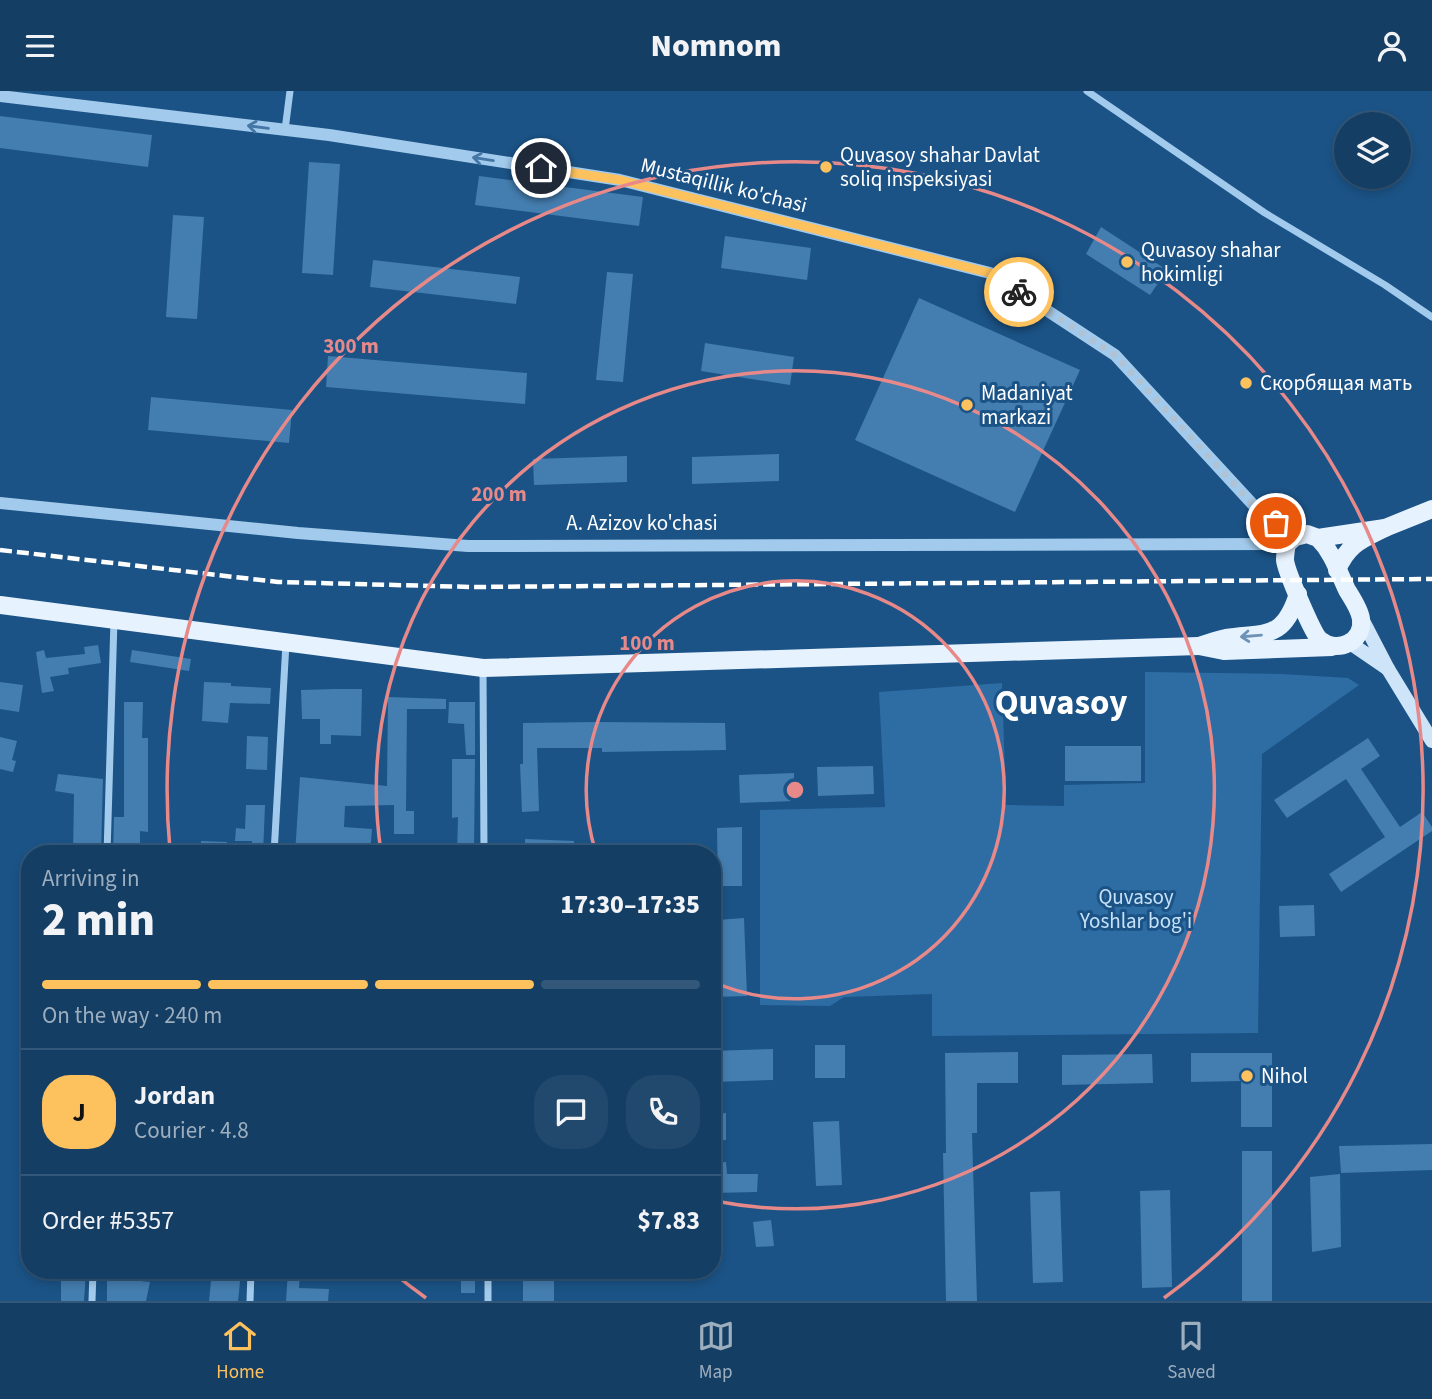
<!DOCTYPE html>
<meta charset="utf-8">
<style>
:root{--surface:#143e64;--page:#21496d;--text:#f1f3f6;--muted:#9daebf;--line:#335778;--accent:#fdc15e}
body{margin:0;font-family:"Source Sans 3",sans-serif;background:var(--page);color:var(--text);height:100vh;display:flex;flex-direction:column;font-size:26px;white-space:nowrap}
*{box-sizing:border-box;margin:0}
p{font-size:23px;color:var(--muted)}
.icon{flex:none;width:38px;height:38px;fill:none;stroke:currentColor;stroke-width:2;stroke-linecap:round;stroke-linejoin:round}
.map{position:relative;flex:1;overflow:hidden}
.sheet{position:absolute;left:21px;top:754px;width:700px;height:434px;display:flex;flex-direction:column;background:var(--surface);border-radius:28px;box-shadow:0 4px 10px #0003,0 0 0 2px var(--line)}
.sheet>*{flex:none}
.controls{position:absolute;left:1334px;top:21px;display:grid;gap:14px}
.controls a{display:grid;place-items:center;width:77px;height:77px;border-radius:50%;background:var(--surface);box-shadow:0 4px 10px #0003,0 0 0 2px var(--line);font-size:35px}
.pin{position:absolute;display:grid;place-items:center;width:60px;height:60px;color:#fff;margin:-30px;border:4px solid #fff;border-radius:50%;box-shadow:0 2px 7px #0007}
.courier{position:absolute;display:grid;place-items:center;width:70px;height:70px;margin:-35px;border:5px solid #fdc15e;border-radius:50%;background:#fff;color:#222;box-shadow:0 2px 9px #0007}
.headline em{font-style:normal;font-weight:800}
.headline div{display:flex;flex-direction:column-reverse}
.headline{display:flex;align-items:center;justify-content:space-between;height:119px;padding:0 21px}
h1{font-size:46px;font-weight:800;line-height:52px}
.bar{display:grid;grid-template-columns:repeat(4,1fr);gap:10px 7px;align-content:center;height:84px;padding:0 21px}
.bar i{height:9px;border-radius:5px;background:var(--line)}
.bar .selected{background:var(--accent)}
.bar p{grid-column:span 4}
.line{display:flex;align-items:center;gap:18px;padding:0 21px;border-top:2px solid var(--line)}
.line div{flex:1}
.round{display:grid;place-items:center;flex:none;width:74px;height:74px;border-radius:28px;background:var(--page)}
header{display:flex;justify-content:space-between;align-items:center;height:91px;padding:0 21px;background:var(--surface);font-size:32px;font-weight:800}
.menu{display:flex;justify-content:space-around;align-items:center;height:98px;border-top:2px solid var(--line);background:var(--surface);font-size:19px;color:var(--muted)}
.menu a{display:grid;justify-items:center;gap:4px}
.menu .selected{color:var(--accent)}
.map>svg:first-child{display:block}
</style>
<header><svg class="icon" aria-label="menu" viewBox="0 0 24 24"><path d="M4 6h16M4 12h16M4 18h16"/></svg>Nomnom<svg class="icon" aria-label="person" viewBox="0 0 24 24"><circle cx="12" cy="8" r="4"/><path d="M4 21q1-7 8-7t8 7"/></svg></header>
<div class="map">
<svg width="1432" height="1210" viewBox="0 0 1432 1210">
<rect width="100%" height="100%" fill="#1b5386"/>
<!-- green -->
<polygon fill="#2e6da4" points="1145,581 1282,583 1348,587 1359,594 1262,663 1258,942 932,945 932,903 844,906 830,915 760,914 760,719 885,716 879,601 1002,592 1006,714 1064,715 1064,694 1145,692"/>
<!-- building -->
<g fill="#447daf">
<polygon points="0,25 152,44 148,76 0,57"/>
<polygon points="309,71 340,73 333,184 302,182"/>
<polygon points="479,85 643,106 639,135 475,114"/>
<polygon points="173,124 204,126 197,228 166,226"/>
<polygon points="1101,136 1167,179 1150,204 1086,163"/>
<polygon points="725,145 811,157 807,189 721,177"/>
<polygon points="373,169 520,186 516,213 370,196"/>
<polygon points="607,181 633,183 623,291 596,289"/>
<polygon points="919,207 1080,279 1015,421 855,349"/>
<polygon points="705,252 794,266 790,294 701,280"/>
<polygon points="328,265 527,282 525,313 326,296"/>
<polygon points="151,306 292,319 289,352 148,339"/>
<polygon points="779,363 779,390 692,393 692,366"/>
<polygon points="627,365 627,391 534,394 533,368"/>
<polygon points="98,554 101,572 68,577 69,583 50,586 54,600 42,602 36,561 44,559 46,567 85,563 84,556"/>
<polygon points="132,559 191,568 189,580 130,571"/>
<polygon points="0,591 23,594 19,621 0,618"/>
<polygon points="204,591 231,592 231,595 271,597 270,613 230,612 228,632 202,630"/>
<polygon points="335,598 362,598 361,645 331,644 331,653 320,653 320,628 302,628 301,599"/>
<polygon points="388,606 446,608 446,618 407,618 406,720 414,720 414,743 394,743 394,714 345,715 344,736 372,738 370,763 346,763 346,758 309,757 309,763 295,763 300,686 387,695"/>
<polygon points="124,611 143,611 142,647 148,647 148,741 140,740 140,763 113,763 114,726 124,726"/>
<polygon points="449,611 475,611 475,664 466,664 464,633 448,632"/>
<polygon points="596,631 725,632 726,659 602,661 602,657 537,657 539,720 522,721 520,673 523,673 523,632"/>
<polygon points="247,645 268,646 267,679 246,678"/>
<polygon points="0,646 17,650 12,669 16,670 13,681 0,678"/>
<polygon points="1368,647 1380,665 1361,678 1400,736 1422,721 1432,736 1432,740 1341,801 1329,783 1385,746 1346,688 1287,727 1274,709"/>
<rect x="1065" y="655" width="76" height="35"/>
<polygon points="452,668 475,668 474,762 457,762 458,726 452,727"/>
<polygon points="873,675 874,703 818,705 817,676"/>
<polygon points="794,682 794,710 740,712 739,684"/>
<polygon points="58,683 103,688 101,763 73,763 74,703 55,700"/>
<polygon points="246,714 265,714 263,763 251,763 252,750 235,750 236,737 245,738"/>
<polygon points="742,736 742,795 718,795 717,737"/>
<polygon points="525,748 574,750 574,763 525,763"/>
<polygon points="201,750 227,751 226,763 201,763"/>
<polygon points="1314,814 1315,845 1280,846 1279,815"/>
<polygon points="744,827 747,905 712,906 712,883 720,882 717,829"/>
<rect x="815" y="954" width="30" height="33"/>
<polygon points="773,958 773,989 713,991 712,960"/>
<polygon points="1018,961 1018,992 977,992 977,1042 972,1042 977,1210 946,1210 943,1062 946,1062 945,962"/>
<polygon points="1191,962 1272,962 1272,1036 1241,1036 1241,990 1191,991"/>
<polygon points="1152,963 1153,992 1062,994 1062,964"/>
<polygon points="726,1022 726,1049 712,1049 712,1023"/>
<polygon points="839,1030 842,1094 816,1095 813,1031"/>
<polygon points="1432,1053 1432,1079 1341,1082 1339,1055"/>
<rect x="1242" y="1060" width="30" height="150"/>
<polygon points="726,1071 727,1083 758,1083 757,1101 712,1102 712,1072"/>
<polygon points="1340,1083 1341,1156 1312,1161 1310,1086"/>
<polygon points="1170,1099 1172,1196 1142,1197 1140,1100"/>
<polygon points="1060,1100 1063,1191 1033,1192 1030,1101"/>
<polygon points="771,1129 774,1155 756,1156 753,1131"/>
<polygon points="61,1180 86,1180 84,1210 61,1210"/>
<polygon points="107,1180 131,1180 130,1189 150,1191 146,1210 107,1210"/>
<polygon points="212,1180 241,1181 238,1210 209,1210"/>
<polygon points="288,1180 300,1180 299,1197 329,1198 328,1210 286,1210"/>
<rect x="461" y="1180" width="14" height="22"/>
<rect x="523" y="1180" width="31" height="30"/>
</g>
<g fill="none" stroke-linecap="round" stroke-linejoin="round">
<!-- minor -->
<g stroke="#a2caec" stroke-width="7">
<polyline points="1087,0 1265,122 1385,194 1432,226"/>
<polyline points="285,39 290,0"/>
<polyline points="483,577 484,763"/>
<polyline points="107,763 114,529"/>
<polyline points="274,763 286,552"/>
<polyline points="488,1180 488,1210"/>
<polyline points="92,1210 93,1180"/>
<polyline points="250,1210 251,1180"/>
</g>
<!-- tertiary -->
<g stroke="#a2caec" stroke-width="12">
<polyline points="0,5 329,44 620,89 990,182 1115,264 1257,418 1295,446"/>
<polyline points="0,412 298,442 468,455 1287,453"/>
</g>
<!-- secondary -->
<g stroke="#cee4f8" stroke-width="14">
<polyline points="1350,552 1388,578 1361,526"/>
<polyline points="1388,578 1432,650"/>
</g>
<!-- primary -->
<g stroke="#e7f2ff" stroke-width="18">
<polyline points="1385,437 1432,418"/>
<path d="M1318 447C1333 462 1338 480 1347 499 1352 507 1360 519 1361 528 1364 551 1337 563 1320 549 1313 543 1286 480 1285 469 1285 464 1286 458 1287 453L1295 446 1307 443 1318 447 1385 437C1361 449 1348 453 1337 479"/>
<path d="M1298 503C1283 550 1265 541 1226 547 1217 549 1208 552 1199 555L1224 560 1332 556"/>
<polyline points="0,514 483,577 1199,555"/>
</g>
<!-- rail -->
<polyline stroke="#fff" stroke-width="4.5" stroke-dasharray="12 5" stroke-linecap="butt" points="0,459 278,491 473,496 1432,488"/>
</g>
<!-- one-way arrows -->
<defs><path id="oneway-shaft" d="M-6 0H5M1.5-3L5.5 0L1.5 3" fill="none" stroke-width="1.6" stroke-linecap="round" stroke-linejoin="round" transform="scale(1.75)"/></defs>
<g stroke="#4477a5">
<use href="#oneway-shaft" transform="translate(258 36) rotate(-173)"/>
<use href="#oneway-shaft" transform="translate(483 68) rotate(-171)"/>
</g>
<use stroke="#6d93b6" href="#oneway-shaft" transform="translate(1251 545) rotate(175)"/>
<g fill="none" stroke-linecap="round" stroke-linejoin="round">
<!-- done -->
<polyline stroke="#afc3d5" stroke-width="7" stroke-dasharray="0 12.6" points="1019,201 1115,264 1257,418 1276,432"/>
<!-- route -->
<polyline stroke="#fdc15e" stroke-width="9" points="541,77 620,89 990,182 1019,201"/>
</g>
<!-- distance rings -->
<g fill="none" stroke="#e88989" stroke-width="3.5">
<path d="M596 762A209 209 0 1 1 713 891"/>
<path d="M381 761A419 419 0 1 1 715 1110"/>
<path d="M426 1207A628 628 0 0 1 391 1180M170 759A628 628 0 1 1 1164 1207"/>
</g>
<!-- markers -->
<g fill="#fdc15e" stroke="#1b5386" stroke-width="2.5">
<circle cx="826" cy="76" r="7"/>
<circle cx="1127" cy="171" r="7"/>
<circle cx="1246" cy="292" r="7"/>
<circle cx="967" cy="314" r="7"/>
<circle cx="1247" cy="985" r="7"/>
</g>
<g text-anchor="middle" stroke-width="6" stroke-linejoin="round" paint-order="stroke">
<!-- poi labels -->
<g font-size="21" fill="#fff" stroke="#1b5386" text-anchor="start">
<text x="840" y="71">Quvasoy shahar Davlat<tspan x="840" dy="24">soliq inspeksiyasi</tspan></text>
<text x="1141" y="166">Quvasoy shahar<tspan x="1141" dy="24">hokimligi</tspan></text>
<text x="1260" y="299">Скорбящая мать</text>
<text x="981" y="309">Madaniyat<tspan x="981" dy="24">markazi</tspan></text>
<text x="1261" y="992">Nihol</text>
</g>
<!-- street labels -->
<g font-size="21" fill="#fff" stroke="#1b5386">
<text transform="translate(724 94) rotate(14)" y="7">Mustaqillik ko'chasi</text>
<text x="642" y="439">A. Azizov ko'chasi</text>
</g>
<!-- park labels -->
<g font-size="21" fill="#c7e2f8" stroke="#1b5386">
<text x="1136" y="813">Quvasoy<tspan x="1136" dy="24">Yoshlar bog'i</tspan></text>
</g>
<!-- town labels -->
<g font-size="35" font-weight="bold" fill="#fff" stroke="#1b5386">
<text x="1061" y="623">Quvasoy</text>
</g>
</g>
<circle cx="795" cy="699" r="10" fill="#e88989" stroke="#1b5386" stroke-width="3.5"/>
<g font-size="21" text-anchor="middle" font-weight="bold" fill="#e88989" stroke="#1b5386" stroke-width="6" stroke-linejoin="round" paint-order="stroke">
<text x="351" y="262">300 m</text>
<text x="499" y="410">200 m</text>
<text x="647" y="559">100 m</text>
</g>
</svg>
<div class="controls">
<a><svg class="icon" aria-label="layers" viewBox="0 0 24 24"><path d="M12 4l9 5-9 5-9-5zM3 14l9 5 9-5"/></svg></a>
</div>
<div class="pin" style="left:1276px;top:432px;background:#ea580c"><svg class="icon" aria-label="bag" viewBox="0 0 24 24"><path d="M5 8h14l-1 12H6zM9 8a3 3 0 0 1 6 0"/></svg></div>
<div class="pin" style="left:541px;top:77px;background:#1f2937"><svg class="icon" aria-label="home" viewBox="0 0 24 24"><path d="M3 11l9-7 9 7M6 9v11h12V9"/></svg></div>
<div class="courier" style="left:1019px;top:201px"><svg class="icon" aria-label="bike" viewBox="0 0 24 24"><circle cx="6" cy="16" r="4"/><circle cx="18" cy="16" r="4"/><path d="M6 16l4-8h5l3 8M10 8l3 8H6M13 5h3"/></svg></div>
<section class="sheet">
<div class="headline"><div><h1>2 min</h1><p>Arriving in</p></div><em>17:30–17:35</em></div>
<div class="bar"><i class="selected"></i><i class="selected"></i><i class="selected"></i><i></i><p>On the way · 240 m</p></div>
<div class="line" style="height:126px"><b class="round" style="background:var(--accent);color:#111">J</b><div><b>Jordan</b><p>Courier · 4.8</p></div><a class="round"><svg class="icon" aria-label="chat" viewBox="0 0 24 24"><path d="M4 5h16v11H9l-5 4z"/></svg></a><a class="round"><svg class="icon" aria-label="phone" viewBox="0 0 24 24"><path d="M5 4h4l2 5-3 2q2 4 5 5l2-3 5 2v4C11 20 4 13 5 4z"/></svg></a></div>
<div class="line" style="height:91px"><div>Order #5357</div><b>$7.83</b></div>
</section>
</div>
<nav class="menu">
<a class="selected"><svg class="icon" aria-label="home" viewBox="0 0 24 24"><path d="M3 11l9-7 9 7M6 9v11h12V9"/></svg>Home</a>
<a><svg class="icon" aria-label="map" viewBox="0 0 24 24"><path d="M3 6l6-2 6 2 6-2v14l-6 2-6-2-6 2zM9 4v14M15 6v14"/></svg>Map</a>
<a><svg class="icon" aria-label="saved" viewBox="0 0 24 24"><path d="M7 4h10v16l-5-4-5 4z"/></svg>Saved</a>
</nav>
